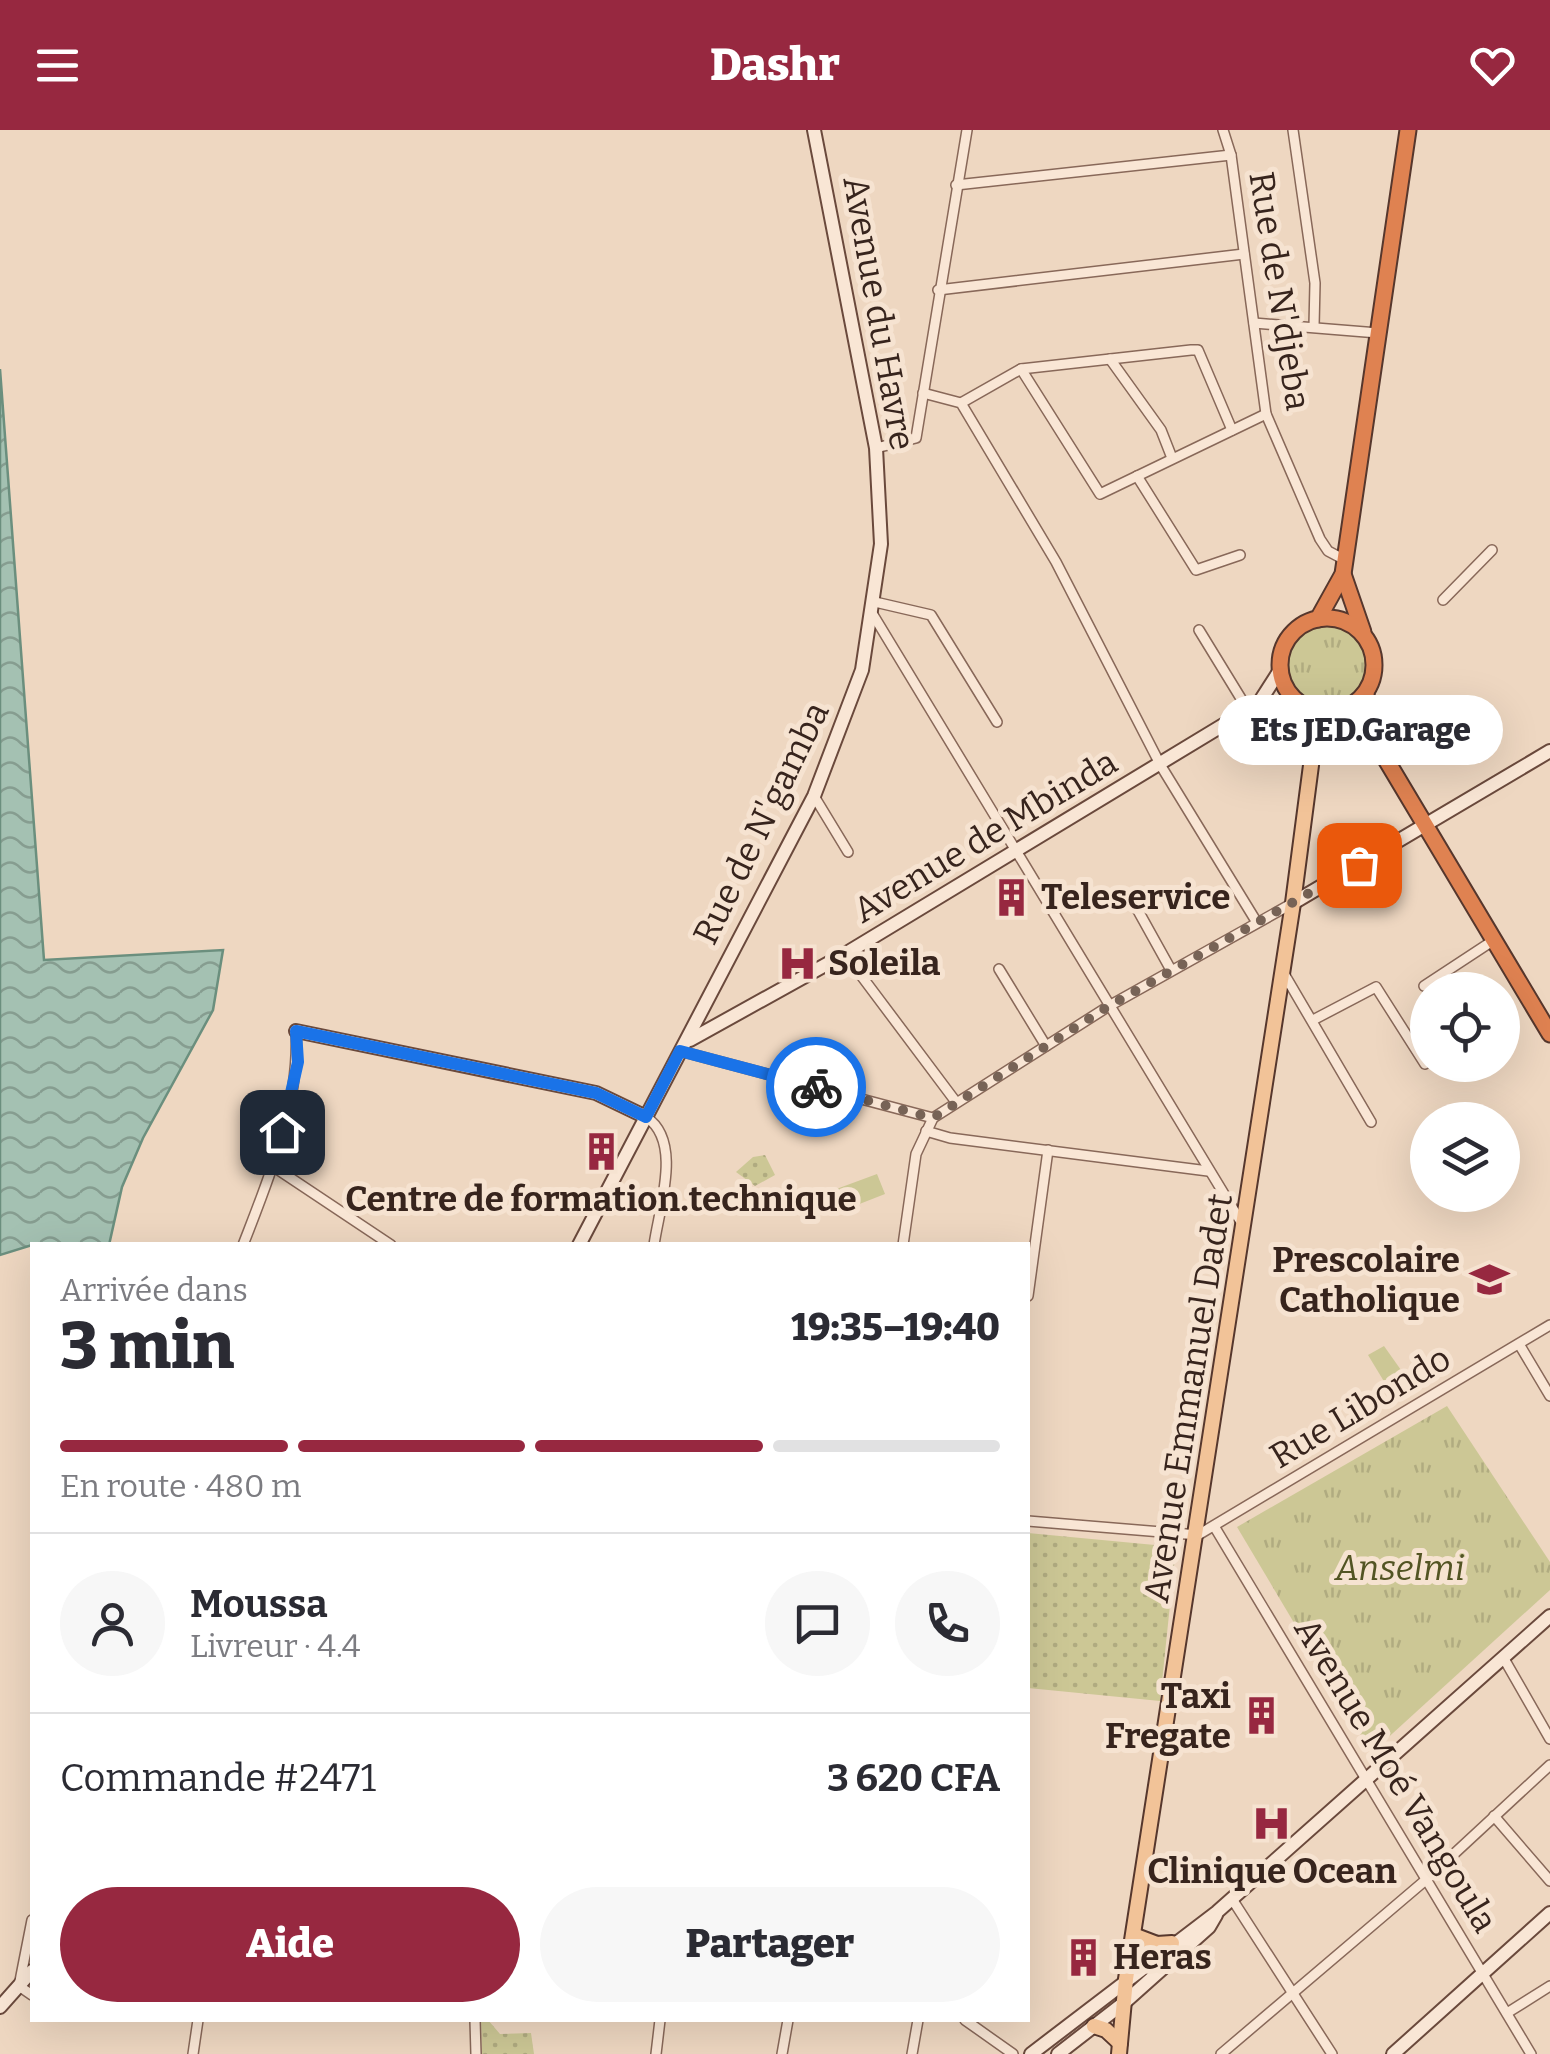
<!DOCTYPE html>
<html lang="fr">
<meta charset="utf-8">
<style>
:root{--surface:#fff;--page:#f7f7f7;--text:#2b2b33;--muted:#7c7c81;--line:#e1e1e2;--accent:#972840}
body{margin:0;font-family:Bitter,serif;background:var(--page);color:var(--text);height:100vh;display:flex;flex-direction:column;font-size:38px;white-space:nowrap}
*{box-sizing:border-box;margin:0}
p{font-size:32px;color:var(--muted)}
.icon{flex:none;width:55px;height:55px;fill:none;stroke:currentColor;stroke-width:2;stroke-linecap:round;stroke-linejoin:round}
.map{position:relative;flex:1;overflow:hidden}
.side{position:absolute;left:30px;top:1112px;width:1000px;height:780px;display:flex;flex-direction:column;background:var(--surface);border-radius:0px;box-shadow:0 10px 40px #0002}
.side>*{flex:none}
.buttons{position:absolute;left:1410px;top:842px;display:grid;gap:20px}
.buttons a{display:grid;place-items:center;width:110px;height:110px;border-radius:50%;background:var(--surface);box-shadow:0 10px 40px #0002;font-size:50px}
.pin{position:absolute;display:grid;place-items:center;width:85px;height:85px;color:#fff;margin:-42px;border-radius:20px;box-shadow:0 5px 15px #0006}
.courier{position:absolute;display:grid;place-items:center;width:100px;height:100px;margin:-50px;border:8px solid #1a73e8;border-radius:50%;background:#fff;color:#222;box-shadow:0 2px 12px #0007}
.bubble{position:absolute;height:70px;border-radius:35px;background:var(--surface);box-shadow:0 10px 40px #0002;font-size:32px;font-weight:800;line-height:70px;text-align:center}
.summary em{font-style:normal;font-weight:800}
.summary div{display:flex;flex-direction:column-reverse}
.summary{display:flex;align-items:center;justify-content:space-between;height:170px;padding:0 30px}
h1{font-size:65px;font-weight:800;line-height:75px}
.bar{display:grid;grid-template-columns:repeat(4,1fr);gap:15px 10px;align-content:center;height:120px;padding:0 30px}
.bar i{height:12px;border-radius:8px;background:var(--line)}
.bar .selected{background:var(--accent)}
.bar p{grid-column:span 4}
.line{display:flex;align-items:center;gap:25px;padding:0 30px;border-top:2px solid var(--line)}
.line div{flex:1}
.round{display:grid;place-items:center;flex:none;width:105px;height:105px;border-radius:52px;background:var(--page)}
.cta{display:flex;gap:20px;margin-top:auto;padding:20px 30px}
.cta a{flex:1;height:115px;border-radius:60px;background:var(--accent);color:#fff;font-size:40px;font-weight:800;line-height:115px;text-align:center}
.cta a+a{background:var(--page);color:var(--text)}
header{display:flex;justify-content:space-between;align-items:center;height:130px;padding:0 30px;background:var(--accent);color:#fff;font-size:45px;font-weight:800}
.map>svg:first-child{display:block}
</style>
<header><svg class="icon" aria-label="menu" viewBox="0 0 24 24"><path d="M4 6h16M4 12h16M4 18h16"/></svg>Dashr<svg class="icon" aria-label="heart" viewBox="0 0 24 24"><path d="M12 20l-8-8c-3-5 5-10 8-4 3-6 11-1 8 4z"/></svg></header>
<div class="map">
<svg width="1550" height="1924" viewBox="0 0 1550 1924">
<defs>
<pattern id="grass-dots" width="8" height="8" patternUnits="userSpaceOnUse" patternTransform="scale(2.5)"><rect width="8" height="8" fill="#ccc795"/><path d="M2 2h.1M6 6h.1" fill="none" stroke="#b0ab80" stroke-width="1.8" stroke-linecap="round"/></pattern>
<pattern id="park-tufts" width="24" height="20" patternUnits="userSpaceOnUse" patternTransform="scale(2.5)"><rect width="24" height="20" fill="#ccc795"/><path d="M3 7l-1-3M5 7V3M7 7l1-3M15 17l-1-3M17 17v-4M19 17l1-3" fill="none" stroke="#b0ab80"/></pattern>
<pattern id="water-waves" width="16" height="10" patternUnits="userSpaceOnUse" patternTransform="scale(2.5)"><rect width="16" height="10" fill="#a4c1b2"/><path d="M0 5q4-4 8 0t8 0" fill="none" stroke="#869d90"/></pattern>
</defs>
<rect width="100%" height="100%" fill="#eed7c1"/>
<!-- grass -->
<g fill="url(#grass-dots)">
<polygon points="765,1025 775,1045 755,1056 736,1042 753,1027"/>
<polygon points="1028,1403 1176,1417 1160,1571 1028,1558"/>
<polygon points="481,1890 488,1890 500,1904 531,1903 534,1924 482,1924"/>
</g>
<!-- park -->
<g fill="url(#park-tufts)">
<circle cx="1327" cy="534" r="42"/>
<polygon points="1384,1216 1413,1257 1394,1268 1368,1225"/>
<polygon points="1447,1276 1550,1432 1550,1460 1381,1614 1365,1612 1237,1397"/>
</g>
<!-- pitch -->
<polygon fill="#ccc795" points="877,1044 885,1064 839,1082 831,1061"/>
<!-- water -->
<polygon fill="url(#water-waves)" stroke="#6b8f7e" stroke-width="2.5" points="0,239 44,830 223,820 213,880 143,1008 122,1057 109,1115 32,1115 0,1125"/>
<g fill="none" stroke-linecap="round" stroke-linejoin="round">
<defs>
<g id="street">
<polyline points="1223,0 1231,25 1266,284 1320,409 1328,421 1345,430"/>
<polyline points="1293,0 1315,153 1314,196"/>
<polyline points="956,55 1231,25"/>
<polyline points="938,160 1244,124"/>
<polyline points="1254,193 1378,203"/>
<polyline points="1110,229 1161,300 1172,328"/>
<polyline points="1021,239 1100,364 1266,284"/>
<polyline points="923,263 961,273 1056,432 1161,636 1256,791"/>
<polyline points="961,273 1021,239 1191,220 1198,220 1232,300"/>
<polyline points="876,318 916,308 967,0"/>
<polyline points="1137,346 1196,440 1240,425"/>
<polyline points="1443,470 1492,420"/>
<polyline points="875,472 931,485 997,592"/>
<polyline points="872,483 1241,1092"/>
<polyline points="1199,500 1248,580"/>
<polyline points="814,666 848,722"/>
<polyline points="1136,777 1171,840"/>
<polyline points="845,824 956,972"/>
<polyline points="999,839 1046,916"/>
<polyline points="1283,842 1371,992"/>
<polyline points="1424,856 1494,810"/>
<polyline points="1313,890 1376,857 1425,934"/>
<polyline points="680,921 933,988"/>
<path d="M646 987C683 1011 659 1078 654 1115"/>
<polyline points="926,1001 950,1008 1208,1041"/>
<polyline points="274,1037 391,1115"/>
<path d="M243 1115C269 1048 300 974 296 901"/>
<polyline points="903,1115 916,1024 933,988 1109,876 1293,773"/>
<polyline points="1028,1166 1048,1020"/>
<polyline points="1519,1214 1550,1266"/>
<polyline points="1028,1391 1198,1405 1550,1195"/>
<polyline points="1214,1396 1531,1924"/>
<polyline points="1503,1527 1550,1609"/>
<polyline points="1494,1686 1550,1751"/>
<polyline points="1232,1769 1332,1924"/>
<polyline points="32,1790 19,1856 32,1865"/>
<polyline points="1507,1883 1550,1856"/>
<polyline points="475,1890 476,1924"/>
<polyline points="965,1890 1013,1924"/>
<polyline points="193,1924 198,1890"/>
<polyline points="656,1924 660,1890"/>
<polyline points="782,1924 788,1890"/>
<polyline points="912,1924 918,1890"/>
<polyline points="1221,1924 1428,1748 1550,1635"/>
</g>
<g id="secondary">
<polyline points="1257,576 1280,540"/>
<polyline points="1293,773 1550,621"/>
<polyline points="296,901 596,963 646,987"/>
<polyline points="690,910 845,824 1248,580 1295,570"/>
<polyline points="579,1115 814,666 862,540 881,414 876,318 814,0"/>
<polyline points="0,1877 32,1841"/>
<polyline points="1031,1924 1217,1782 1550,1486"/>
<polyline points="1058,1924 1125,1872 1209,1797 1216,1785"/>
<polyline points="1393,1924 1550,1783"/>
</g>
<g id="primary">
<polyline points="1313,620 1332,582"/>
<polyline points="1136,1806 1157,1814 1172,1813"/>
<polyline points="1094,1896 1106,1900 1120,1913"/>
<polyline points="1119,1924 1126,1849 1293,773 1313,620 1300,574"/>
</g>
<g id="highway">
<polyline points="1343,444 1363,502"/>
<circle cx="1327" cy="535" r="47"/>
<polyline points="1318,489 1343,444 1408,0"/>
<polyline points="1366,563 1369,601 1550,904"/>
</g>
</defs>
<!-- street casing -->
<use href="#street" stroke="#886859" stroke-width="12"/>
<!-- secondary casing -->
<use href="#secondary" stroke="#6a493c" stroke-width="16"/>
<!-- primary casing -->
<use href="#primary" stroke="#56372d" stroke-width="18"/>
<!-- highway casing -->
<use href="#highway" stroke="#56372d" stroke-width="19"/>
<!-- street -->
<use href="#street" stroke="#f9e6d5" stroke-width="9"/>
<!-- secondary -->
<use href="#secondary" stroke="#f9e6d5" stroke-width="12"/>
<!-- primary -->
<use href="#primary" stroke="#f2c398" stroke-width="14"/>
<!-- highway -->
<use href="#highway" stroke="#df8251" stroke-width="15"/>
</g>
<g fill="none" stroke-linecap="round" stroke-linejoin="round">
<!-- done -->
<polyline stroke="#776356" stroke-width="10" stroke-dasharray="0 18" points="816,957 933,988 1109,876 1359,735"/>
<!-- route -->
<polyline stroke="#1a73e8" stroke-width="12" points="282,1002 298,932 296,901 596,963 646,987 680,921 816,957"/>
</g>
<!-- icons -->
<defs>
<symbol id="building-bare" viewBox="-9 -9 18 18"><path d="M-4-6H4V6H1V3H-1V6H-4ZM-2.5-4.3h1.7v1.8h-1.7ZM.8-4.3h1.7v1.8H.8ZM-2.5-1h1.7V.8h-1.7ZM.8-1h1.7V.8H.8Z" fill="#972840" stroke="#f6e3d1" stroke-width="2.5" paint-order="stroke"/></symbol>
<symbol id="hospital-bare" viewBox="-9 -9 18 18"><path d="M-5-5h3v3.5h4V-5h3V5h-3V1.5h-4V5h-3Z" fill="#972840" stroke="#f6e3d1" stroke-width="2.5" paint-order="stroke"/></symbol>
<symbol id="school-bare" viewBox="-9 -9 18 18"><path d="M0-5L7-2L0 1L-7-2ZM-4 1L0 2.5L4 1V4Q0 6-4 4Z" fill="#972840" stroke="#f6e3d1" stroke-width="2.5" paint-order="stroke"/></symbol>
</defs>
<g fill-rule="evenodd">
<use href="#building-bare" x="984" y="740" width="55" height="55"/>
<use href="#hospital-bare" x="770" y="806" width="55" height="55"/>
<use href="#building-bare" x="574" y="994" width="55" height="55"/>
<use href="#school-bare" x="1462" y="1122" width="55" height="55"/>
<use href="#building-bare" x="1234" y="1558" width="55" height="55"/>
<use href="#hospital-bare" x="1244" y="1666" width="55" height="55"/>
<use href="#building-bare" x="1056" y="1800" width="55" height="55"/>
</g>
<g text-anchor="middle" stroke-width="10" stroke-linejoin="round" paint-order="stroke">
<!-- street labels -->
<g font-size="35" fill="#37241d" stroke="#f6e3d1">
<text transform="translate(1280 161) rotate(81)" y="12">Rue de N'djeba</text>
<text transform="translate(879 183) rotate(80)" y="12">Avenue du Havre</text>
<text transform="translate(761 693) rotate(-64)" y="12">Rue de N'gamba</text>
<text transform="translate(985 706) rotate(-31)" y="12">Avenue de Mbinda</text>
<text transform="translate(1188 1268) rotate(-81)" y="12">Avenue Emmanuel Dadet</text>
<text transform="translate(1360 1277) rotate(-31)" y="12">Rue Libondo</text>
<text transform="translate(1396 1645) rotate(59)" y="12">Avenue Moé Vangoula</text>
</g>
<!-- poi labels -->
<g font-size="35" font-weight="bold" fill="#37241d" stroke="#f6e3d1" text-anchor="start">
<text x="1041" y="779">Teleservice</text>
<text x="828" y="845">Soleila</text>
<text x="601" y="1081" text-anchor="middle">Centre de formation.technique</text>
<text x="1460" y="1142" text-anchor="end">Prescolaire<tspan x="1460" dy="40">Catholique</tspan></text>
<text x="1231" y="1578" text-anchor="end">Taxi<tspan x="1231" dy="40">Fregate</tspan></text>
<text x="1272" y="1753" text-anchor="middle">Clinique Ocean</text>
<text x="1113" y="1839">Heras</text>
</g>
<!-- park labels -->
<g font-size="35" font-style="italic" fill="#525423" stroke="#f6e3d1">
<text x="1400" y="1450">Anselmi</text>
</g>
</g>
</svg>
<div class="buttons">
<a><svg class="icon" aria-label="locate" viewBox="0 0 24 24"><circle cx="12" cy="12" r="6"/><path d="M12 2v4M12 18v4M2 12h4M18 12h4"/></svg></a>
<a><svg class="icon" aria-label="layers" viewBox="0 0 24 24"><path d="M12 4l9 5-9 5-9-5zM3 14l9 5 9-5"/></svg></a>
</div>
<div class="pin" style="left:1359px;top:735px;background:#ea580c"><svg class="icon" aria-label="bag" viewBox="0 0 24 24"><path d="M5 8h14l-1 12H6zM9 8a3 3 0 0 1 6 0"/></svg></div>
<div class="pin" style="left:282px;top:1002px;background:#1f2937"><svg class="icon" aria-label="home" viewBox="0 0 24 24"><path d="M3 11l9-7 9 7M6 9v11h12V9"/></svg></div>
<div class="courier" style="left:816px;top:957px"><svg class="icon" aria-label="bike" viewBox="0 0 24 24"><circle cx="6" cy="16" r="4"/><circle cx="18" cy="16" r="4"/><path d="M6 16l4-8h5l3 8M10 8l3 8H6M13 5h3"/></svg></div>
<div class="bubble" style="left:1218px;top:565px;width:285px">Ets JED.Garage</div>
<section class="side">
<div class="summary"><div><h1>3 min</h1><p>Arrivée dans</p></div><em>19:35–19:40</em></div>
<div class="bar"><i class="selected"></i><i class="selected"></i><i class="selected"></i><i></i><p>En route · 480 m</p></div>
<div class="line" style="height:180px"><a class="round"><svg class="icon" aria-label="person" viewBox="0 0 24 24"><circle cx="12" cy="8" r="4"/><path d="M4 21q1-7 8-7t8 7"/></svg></a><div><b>Moussa</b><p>Livreur · 4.4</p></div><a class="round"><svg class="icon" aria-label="chat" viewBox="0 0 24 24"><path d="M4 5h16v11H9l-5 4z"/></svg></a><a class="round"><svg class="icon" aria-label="phone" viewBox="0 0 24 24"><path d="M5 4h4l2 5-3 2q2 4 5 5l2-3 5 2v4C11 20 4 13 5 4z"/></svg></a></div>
<div class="line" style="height:130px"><div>Commande #2471</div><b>3 620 CFA</b></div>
<div class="cta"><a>Aide</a><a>Partager</a></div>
</section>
</div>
